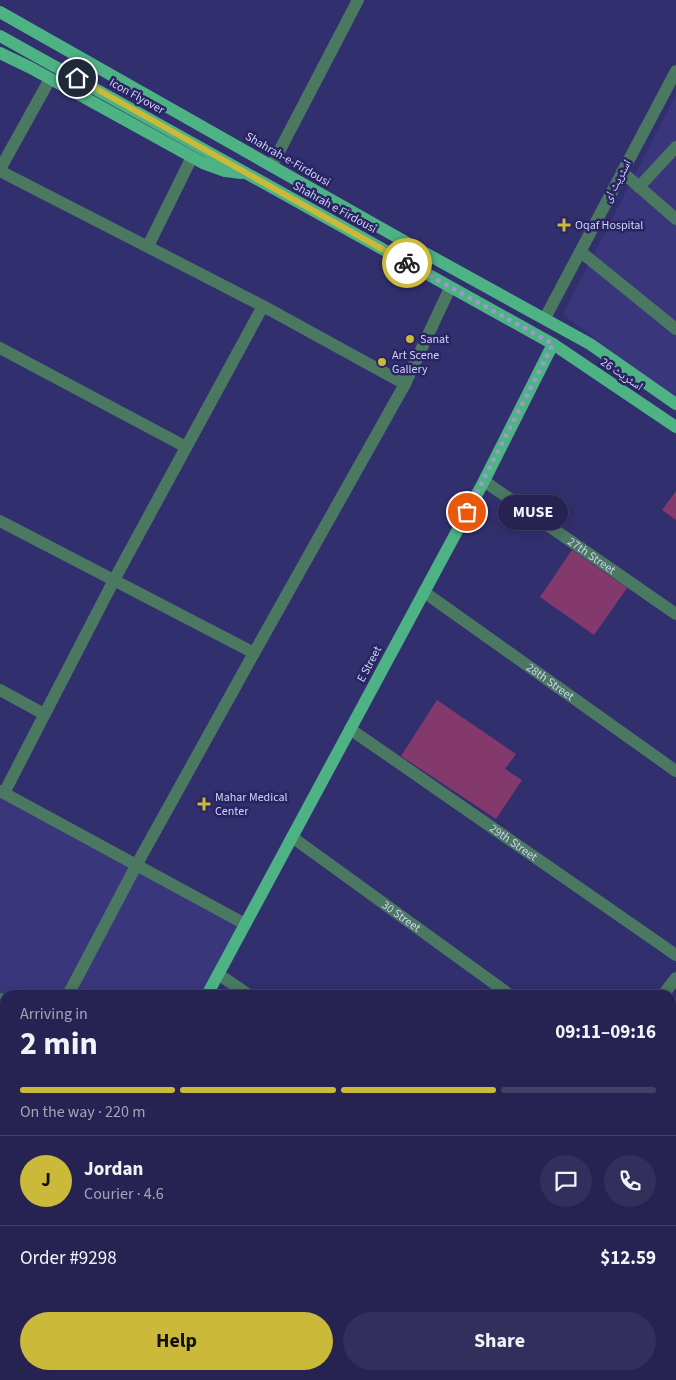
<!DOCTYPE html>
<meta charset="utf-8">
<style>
:root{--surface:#262352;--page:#322f5c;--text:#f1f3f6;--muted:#a4a4b8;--line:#424069;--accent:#cbba39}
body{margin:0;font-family:"Source Sans 3","Noto Naskh Arabic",sans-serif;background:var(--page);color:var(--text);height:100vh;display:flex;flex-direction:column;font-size:19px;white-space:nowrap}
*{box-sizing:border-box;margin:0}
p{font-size:16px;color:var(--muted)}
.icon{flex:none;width:28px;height:28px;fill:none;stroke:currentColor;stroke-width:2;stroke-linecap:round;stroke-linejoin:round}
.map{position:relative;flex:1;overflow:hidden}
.drawer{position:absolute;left:0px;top:990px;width:676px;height:390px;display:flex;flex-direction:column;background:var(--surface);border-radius:15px 15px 0 0;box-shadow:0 2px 12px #0003,0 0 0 1px var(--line)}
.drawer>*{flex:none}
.pin{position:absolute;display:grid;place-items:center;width:42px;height:42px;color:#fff;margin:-21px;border:2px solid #fff;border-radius:50%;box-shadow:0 1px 5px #0007}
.courier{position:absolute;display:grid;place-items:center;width:50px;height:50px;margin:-25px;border:4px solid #cbba39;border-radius:50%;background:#fff;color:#222;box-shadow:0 1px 6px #0007}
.bubble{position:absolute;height:35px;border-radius:18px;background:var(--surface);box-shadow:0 2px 12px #0003,0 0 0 1px var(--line);font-size:16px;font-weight:700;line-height:35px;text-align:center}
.headline em{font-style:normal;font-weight:700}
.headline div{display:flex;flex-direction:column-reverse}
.headline{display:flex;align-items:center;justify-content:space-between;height:85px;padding:0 20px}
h1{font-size:32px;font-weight:700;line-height:38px}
.bar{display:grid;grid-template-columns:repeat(4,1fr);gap:8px 5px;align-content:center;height:60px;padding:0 20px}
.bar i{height:6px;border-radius:4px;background:var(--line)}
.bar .selected{background:var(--accent)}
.bar p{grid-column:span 4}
.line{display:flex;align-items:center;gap:12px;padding:0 20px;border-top:1px solid var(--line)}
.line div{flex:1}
.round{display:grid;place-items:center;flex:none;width:52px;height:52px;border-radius:26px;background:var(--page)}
.primary-button{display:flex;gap:10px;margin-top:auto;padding:10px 20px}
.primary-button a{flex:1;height:58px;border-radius:30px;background:var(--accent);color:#111;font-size:20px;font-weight:700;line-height:58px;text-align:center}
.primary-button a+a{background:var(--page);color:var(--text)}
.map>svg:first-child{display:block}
</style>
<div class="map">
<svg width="676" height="1380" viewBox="0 0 676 1380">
<rect width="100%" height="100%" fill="#322f6e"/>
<!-- built -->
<g fill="#3a367c">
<polygon points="676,95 676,401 563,314"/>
<polygon points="0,791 245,924 207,995 5,995 0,999"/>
</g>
<!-- green -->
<g fill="#84396c">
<polygon points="676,491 676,520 662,510"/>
<polygon points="572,550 627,588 594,635 540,597"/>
<polygon points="437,700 516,754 505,769 522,780 496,819 401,756"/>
</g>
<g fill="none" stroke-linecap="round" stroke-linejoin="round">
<!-- minor -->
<g stroke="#4a7861" stroke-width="12">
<polyline points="272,165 358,0"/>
<polyline points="0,169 50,79"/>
<polyline points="0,171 263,306 405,384"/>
<polyline points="622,172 676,219"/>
<polyline points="639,187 676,147"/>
<polyline points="148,246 192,157"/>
<polyline points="581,252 676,329"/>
<polyline points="545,318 676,71"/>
<polyline points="0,348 186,447"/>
<path id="s1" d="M484 481 676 614"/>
<polyline points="0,521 254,653"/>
<path id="s2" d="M424 592 676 771"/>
<polyline points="0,690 44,714"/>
<path id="s3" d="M350 729 676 955"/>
<polyline points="0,791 245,924"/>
<polyline points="4,793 114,580 263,306"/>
<path id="s4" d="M292 837 510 995"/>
<polyline points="218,974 249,995"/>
<polyline points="68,995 137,864 254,653 405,384 450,288"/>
<polyline points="663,995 676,978"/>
<polyline points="0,999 5,1002"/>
<polyline points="671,1111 676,1114"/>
<polyline points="0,1115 5,1107"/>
<polyline points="671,1289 676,1292"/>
<polyline points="0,1312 5,1314"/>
<polyline points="175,1375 183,1380"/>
<polyline points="381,1375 389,1380"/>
<polyline points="431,1380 433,1375"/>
</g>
<!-- major -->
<g stroke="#4db385" stroke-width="12">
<polyline points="0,12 425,253 590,344 676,404"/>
<polyline points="0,36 553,344 676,427"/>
<polyline points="0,53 31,68 203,163 225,171 241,173"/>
<polyline points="207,995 484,481 553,344"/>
<polyline points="599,1375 607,1380"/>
<polyline points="622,1375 629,1380"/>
<polyline points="0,1378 5,1369"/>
</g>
</g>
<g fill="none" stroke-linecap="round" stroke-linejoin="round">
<!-- done -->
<polyline stroke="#999ac8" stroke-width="5" stroke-dasharray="0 9" points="407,263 553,344 467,512"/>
<!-- route -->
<polyline stroke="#cbba39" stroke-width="6" points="77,78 407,263"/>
</g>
<!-- markers -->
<g fill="#cbba39" stroke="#292462" stroke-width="2">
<path d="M561.5 217.5h5v5h5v5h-5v5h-5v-5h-5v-5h5z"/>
<circle cx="410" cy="339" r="5"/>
<circle cx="382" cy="362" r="5"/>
<path d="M201.5 796.5h5v5h5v5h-5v5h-5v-5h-5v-5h5z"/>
</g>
<g text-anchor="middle" stroke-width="5" stroke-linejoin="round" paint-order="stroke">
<!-- street labels -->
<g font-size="12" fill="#d0d3f9" stroke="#292462">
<text transform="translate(137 96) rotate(29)" y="4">Icon Flyover</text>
<text transform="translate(288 159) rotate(30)" y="4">Shahrah-e-Firdousi</text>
<text transform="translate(617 181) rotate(-62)" y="4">اسٹریٹ ای</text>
<text transform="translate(335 207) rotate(29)" y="4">Shahrah e Firdousi</text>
<text transform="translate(622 374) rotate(34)" y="4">اسٹریٹ 26</text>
<text dy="4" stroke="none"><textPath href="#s1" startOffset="131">27th Street</textPath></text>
<text transform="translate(369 664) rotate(-62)" y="4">E Street</text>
<text dy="4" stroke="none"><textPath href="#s2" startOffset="155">28th Street</textPath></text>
<text dy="4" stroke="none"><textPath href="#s3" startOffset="199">29th Street</textPath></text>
<text dy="4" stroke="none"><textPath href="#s4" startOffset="135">30 Street</textPath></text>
</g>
<!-- poi labels -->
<g font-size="12" fill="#d0d3f9" stroke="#292462" text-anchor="start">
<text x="575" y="229">Oqaf Hospital</text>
<text x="420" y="343">Sanat</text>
<text x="392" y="359">Art Scene<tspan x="392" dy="14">Gallery</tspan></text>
<text x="215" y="801">Mahar Medical<tspan x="215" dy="14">Center</tspan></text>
</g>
</g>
</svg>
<div class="pin" style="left:467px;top:512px;background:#ea580c"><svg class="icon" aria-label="bag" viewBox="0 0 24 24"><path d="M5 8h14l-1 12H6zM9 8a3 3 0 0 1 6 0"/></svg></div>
<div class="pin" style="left:77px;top:78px;background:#1f2937"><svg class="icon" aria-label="home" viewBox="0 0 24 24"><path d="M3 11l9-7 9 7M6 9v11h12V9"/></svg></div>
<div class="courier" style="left:407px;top:263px"><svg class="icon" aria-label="bike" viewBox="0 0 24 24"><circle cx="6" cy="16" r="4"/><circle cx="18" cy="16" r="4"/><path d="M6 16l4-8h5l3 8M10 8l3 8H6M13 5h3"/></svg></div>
<div class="bubble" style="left:498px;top:495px;width:70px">MUSE</div>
<section class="drawer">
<div class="headline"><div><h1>2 min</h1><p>Arriving in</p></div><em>09:11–09:16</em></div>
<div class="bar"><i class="selected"></i><i class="selected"></i><i class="selected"></i><i></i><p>On the way · 220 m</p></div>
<div class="line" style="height:90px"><b class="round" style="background:var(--accent);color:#111">J</b><div><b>Jordan</b><p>Courier · 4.6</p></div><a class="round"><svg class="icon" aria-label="chat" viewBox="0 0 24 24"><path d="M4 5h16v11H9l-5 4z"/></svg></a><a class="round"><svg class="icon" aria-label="phone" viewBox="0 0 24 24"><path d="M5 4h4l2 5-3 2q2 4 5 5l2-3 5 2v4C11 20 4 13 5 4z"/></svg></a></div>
<div class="line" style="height:65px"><div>Order #9298</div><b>$12.59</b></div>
<div class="primary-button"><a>Help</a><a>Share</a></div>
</section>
</div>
